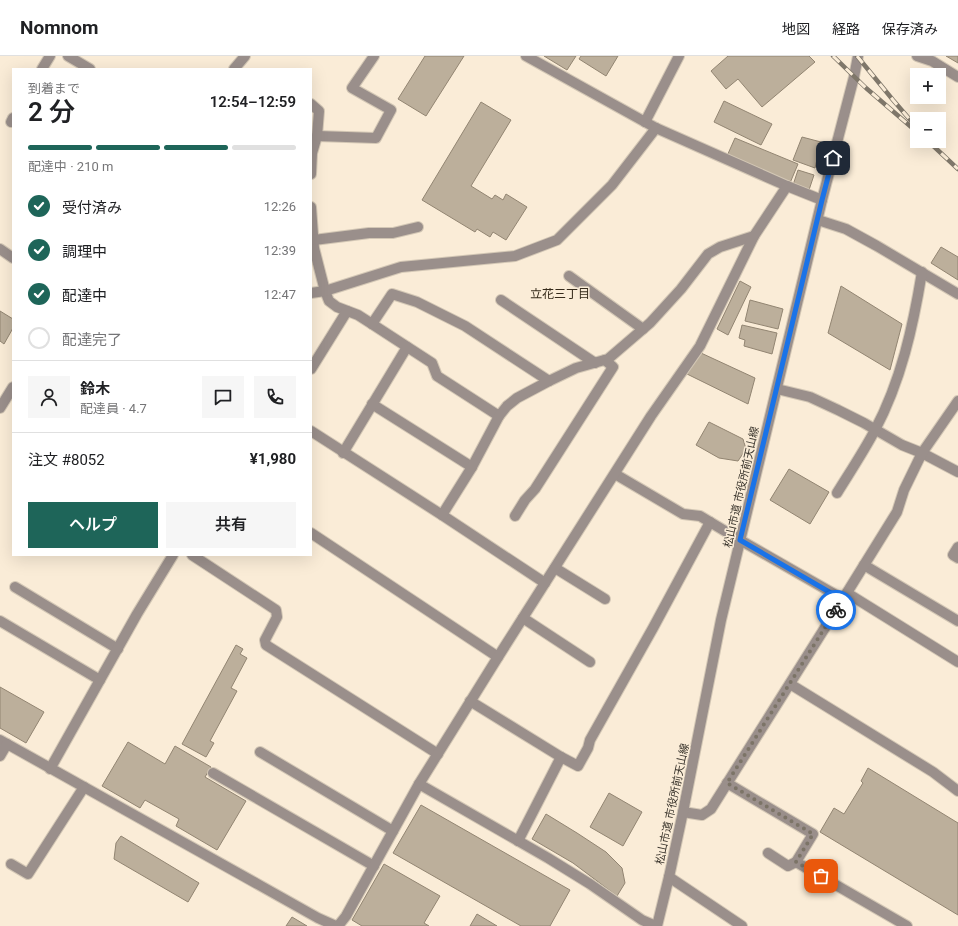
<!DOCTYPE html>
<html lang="ja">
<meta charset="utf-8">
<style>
:root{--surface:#fff;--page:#f6f6f6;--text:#202124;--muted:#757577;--line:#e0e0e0;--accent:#1e6559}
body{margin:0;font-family:Roboto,"Noto Sans JP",sans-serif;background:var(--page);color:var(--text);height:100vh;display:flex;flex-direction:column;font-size:15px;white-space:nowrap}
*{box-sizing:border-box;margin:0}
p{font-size:13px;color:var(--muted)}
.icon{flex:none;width:22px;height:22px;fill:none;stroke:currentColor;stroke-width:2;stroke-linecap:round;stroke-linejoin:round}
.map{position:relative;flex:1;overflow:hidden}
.panel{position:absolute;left:12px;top:12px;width:300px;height:488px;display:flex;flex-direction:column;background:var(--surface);border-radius:0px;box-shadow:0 4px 16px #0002}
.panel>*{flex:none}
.fabs{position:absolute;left:910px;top:12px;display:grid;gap:8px}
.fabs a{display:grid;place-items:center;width:36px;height:36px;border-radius:0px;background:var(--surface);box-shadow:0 4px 16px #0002;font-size:20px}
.pin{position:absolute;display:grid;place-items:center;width:34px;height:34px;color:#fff;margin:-17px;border-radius:8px;box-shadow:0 2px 6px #0006}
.courier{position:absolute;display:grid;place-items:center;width:40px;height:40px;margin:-20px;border:3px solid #1a73e8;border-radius:50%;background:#fff;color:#222;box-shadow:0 1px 5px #0007}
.headline em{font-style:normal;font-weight:600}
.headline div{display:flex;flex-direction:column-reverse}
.headline{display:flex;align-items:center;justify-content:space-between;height:68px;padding:0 16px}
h1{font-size:26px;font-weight:600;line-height:30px}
.bar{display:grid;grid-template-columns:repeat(4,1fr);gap:6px 4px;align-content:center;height:48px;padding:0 16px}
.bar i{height:5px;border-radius:3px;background:var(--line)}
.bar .on{background:var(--accent)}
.bar p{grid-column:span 4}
.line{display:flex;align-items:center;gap:10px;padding:0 16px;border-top:1px solid var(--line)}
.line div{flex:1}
.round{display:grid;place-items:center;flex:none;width:42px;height:42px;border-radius:0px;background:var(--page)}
ol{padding:0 16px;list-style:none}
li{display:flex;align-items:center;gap:12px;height:44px}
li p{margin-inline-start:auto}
li .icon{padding:4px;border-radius:50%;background:var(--accent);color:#fff;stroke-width:4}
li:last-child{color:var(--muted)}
li i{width:22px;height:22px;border:2px solid var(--line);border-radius:50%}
.cta{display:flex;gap:8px;margin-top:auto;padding:8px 16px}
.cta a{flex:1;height:46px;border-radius:0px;background:var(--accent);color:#fff;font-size:16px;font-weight:600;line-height:46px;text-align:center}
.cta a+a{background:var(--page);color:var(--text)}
header{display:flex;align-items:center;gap:24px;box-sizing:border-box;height:56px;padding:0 20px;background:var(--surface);border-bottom:1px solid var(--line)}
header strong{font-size:19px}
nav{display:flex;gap:22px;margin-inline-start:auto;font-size:14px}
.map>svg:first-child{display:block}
</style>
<header>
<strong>Nomnom</strong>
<nav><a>地図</a><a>経路</a><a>保存済み</a></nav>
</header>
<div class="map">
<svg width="958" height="870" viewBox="0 0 958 870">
<rect width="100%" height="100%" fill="#faecd7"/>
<!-- building -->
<g fill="#bcaf9b" stroke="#928572">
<polygon points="425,0 464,0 426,60 398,43"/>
<polygon points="544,0 576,0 567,14"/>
<polygon points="581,0 618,0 606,20 579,3"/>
<polygon points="728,0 809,0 815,6 762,51 738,23 726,33 711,15"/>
<polygon points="946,0 958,0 958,7"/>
<polygon points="724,45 772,68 761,89 714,66"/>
<polygon points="481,46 511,64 471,130 492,143 495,139 503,144 506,138 527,151 506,184 493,176 490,181 477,173 475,176 422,144"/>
<polygon points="802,81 821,86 815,112 793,104"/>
<polygon points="735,82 798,108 790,127 727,100"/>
<polygon points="798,114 814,119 809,134 793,129"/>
<polygon points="941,191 958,201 958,224 931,207"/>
<polygon points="740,225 751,231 728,279 717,273"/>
<polygon points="841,230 902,268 890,314 828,277"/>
<polygon points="750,244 783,253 778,273 745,265"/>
<polygon points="0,255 13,263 13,272 4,288 0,285"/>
<polygon points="742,269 777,277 772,298 744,290 745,284 739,282"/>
<polygon points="701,297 755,322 748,348 687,318"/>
<polygon points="709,366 743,383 746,393 738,405 719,402 696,389"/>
<polygon points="789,413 829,436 810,468 770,444"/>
<polygon points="236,589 243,593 240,598 247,602 231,632 237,635 210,685 214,687 206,701 182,688"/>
<polygon points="0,631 44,656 26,687 0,672"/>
<polygon points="128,686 165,708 175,690 211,711 205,721 246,745 217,794 176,770 179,763 145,744 140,752 102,730"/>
<polygon points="868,712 958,767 958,859 820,776 834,752 844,758 863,727 861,725"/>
<polygon points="609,737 642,756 623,790 590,771"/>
<polygon points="421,749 570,834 550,870 521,870 393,797"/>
<polygon points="546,758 577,777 606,796 622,812 625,827 617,840 573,807 532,783"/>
<polygon points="121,780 199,827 188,846 114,803 116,787"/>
<polygon points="384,808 440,840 424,867 429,870 362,870 352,864"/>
<polygon points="477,858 497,870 470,870"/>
<polygon points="292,861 307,870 286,870"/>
</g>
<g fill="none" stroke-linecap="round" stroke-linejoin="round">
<defs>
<g id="minor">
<polyline points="68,0 90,13"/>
<polyline points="526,0 656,72 787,130 822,144"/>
<polyline points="917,0 932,5 958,21"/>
<polyline points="42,13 50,0"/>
<polyline points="234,13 245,0"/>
<polyline points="311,48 319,55 317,80 312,97 311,118"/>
<polyline points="11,66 13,62"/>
<polyline points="645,66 679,0"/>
<polyline points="317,80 376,82 391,54 352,32 374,0"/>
<polyline points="311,151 314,192 325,235 329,245 337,251 358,259 372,268 432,307 437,320 499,360"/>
<polyline points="818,164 846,173 877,190 958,238"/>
<polyline points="314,184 369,177 393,177 418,171"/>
<polyline points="0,193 13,202"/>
<polyline points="569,220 643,273"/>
<polyline points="311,237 325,235 401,211 515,200 557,184 612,129 656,72"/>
<polyline points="501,244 595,307"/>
<polyline points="372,268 392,238 417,246 465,270 549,325"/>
<polyline points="311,313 347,255"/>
<polyline points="777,333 810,341 838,354 864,367 902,389 922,397 958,416"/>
<polyline points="372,348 472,411"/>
<polyline points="0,352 13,331"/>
<polyline points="311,375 442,459 545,527"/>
<polyline points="343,397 407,291"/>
<polyline points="615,418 683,458 700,460 740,484 843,543"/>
<path d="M837 437C850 416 864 395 875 374 901 325 913 271 922 216"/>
<polyline points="442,459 472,411 499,360 507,350 517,342 549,325 576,312 608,303 650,267 681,233 708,198 720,191 754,180"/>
<polyline points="515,460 525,444 535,433 613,311 605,304"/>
<polyline points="311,477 498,601"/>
<polyline points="958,491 953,499 958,502"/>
<polyline points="192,499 276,554 277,561 265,584 266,589 438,698"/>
<polyline points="864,509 958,565"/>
<polyline points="555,512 605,543"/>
<polyline points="15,531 118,593"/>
<polyline points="847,537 958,606"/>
<polyline points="523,562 590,606"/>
<polyline points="0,565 100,624"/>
<polyline points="790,628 933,716 958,735"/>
<polyline points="470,645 561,701 578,710 588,692 590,684 653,572 710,466"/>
<polyline points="0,684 261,830 318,862 336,870"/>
<polyline points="260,696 393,775"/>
<polyline points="0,700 7,688"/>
<polyline points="50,713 137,558 173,499"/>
<polyline points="213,717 374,810"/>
<polyline points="727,727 813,778 796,806 907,870"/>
<polyline points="419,728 548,802 590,828 642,864 656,870"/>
<polyline points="683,756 702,759 711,753 843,543 897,456 904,434 922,397 958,345"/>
<polyline points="518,785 561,701"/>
<polyline points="768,797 788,810 796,806"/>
<polyline points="11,808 28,818 84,731"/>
<polyline points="669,821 742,870"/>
<polyline points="338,870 346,860 419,728 498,601 651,360 700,290 754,180 787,130"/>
<polyline points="657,870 669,821 683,756 721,564 822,144 854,21 858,0"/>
</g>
</defs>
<!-- minor casing -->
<use href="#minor" stroke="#d3c7b5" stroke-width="12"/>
<!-- minor -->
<use href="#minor" stroke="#9a8f8b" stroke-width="10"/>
<defs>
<g id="rail">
<polyline points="833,0 866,32 917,76"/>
<polyline points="857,0 893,44 912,66"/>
<polyline points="928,85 958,113"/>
</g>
</defs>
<!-- rail casing -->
<use href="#rail" stroke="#7f776a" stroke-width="4.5"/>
<!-- rail -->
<use href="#rail" stroke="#faecd7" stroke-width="3" stroke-dasharray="9" stroke-linecap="butt"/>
</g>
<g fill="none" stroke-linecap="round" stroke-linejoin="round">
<!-- done -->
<polyline stroke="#7c7467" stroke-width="4" stroke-dasharray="0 7.2" points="821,820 796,806 813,778 727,727 836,554"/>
<!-- route -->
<polyline stroke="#1a73e8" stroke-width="5" points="833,102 822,144 740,484 843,544 836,554"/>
</g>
<g text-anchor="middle" stroke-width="3" stroke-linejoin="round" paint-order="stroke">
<!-- street labels -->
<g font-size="11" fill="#38332b" stroke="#faecd7">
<text transform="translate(741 431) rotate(-77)" y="4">松山市道 市役所前天山線</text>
<text transform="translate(672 748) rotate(-78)" y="4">松山市道 市役所前天山線</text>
</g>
<!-- neighbourhood labels -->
<g font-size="12" fill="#352a1a" stroke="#faecd7">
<text x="560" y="242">立花三丁目</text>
</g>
</g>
</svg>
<div class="fabs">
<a>+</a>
<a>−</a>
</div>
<div class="pin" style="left:821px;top:820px;background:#ea580c"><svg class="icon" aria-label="bag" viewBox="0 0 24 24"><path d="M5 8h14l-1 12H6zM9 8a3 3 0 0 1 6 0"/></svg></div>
<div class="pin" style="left:833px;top:102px;background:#1f2937"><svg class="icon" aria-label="home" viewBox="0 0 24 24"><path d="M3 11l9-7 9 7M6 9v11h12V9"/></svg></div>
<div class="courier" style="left:836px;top:554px"><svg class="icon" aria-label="bike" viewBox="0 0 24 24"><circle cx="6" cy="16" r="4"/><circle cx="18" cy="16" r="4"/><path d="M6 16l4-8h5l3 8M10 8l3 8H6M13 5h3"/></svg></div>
<section class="panel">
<div class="headline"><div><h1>2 分</h1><p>到着まで</p></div><em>12:54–12:59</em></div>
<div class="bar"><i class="on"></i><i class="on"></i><i class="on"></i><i></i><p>配達中 · 210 m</p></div>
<ol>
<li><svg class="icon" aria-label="check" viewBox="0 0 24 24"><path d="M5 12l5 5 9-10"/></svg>受付済み<p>12:26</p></li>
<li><svg class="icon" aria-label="check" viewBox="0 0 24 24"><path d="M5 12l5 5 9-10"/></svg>調理中<p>12:39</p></li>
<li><svg class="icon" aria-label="check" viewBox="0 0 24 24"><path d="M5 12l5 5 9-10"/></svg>配達中<p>12:47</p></li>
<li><i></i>配達完了</li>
</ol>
<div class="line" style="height:72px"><a class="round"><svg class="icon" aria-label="person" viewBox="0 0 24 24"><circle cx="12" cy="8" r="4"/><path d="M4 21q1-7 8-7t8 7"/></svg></a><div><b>鈴木</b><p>配達員 · 4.7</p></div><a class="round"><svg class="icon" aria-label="chat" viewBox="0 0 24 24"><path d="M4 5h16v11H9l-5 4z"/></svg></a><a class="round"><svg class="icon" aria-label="phone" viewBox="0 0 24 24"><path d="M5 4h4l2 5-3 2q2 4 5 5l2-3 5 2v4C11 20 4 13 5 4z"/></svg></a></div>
<div class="line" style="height:52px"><div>注文 #8052</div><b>¥1,980</b></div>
<div class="cta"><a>ヘルプ</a><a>共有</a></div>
</section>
</div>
